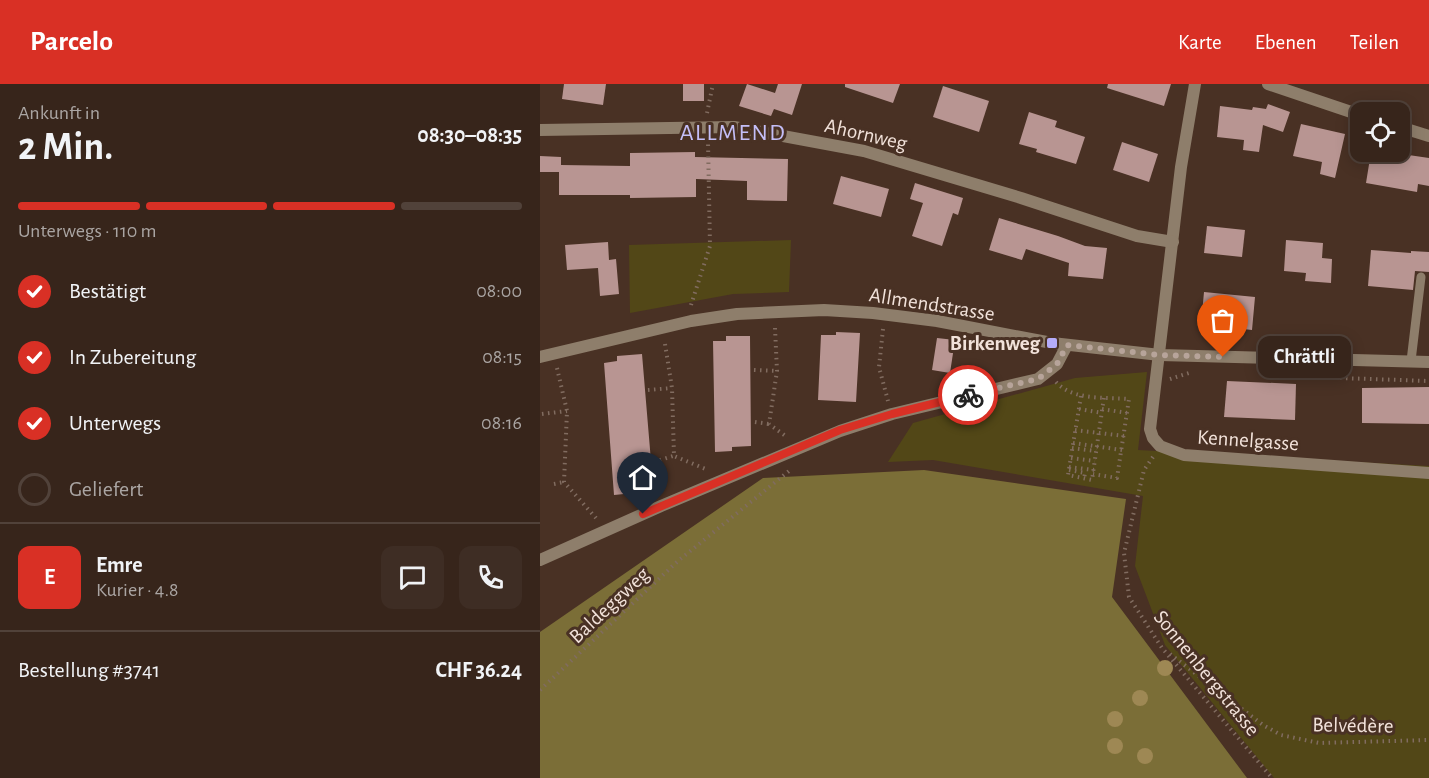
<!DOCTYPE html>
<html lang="de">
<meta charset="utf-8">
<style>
:root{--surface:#37251b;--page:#3e2d24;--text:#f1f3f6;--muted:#aaa5a3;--line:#51423a;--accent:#d93025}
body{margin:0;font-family:"Alegreya Sans",sans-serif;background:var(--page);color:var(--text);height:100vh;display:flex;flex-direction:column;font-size:22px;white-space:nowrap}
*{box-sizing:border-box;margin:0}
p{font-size:20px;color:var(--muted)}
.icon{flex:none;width:33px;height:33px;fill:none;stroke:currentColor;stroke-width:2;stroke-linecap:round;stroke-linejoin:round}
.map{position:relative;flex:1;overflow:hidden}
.sheet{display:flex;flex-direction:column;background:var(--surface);width:540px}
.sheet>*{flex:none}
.buttons{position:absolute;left:810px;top:18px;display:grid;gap:12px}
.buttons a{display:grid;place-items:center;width:60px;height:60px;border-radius:12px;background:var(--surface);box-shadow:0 3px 15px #0003,0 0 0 2px var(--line);font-size:30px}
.pin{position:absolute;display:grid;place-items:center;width:51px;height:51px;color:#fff;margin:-62px -26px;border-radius:50% 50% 50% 0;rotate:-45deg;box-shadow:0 0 6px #0007}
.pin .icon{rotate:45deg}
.courier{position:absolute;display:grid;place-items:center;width:60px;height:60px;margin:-30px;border:4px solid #d93025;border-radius:50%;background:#fff;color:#222;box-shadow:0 2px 8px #0007}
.bubble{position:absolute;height:42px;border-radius:12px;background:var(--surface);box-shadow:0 3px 15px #0003,0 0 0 2px var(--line);font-size:20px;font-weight:700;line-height:42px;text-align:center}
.summary em{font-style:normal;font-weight:700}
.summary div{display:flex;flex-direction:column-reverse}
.summary{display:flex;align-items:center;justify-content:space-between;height:102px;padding:0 18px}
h1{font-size:39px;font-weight:700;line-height:45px}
.bar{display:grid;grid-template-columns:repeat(4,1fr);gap:9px 6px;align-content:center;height:72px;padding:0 18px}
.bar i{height:8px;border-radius:4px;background:var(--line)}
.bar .active{background:var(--accent)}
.bar p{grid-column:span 4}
.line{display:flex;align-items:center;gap:15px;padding:0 18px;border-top:2px solid var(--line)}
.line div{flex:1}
.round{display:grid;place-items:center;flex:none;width:63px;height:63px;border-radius:12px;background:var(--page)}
ol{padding:0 18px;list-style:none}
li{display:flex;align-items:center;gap:18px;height:66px}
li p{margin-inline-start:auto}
li .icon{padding:6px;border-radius:50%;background:var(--accent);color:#fff;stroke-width:4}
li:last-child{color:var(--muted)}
li i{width:33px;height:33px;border:3px solid var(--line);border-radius:50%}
header{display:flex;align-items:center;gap:36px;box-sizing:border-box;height:84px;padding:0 30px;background:var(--accent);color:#fff}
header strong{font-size:28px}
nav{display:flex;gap:33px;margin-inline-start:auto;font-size:21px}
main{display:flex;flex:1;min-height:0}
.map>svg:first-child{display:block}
</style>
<header>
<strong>Parcelo</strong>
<nav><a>Karte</a><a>Ebenen</a><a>Teilen</a></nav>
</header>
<main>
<section class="sheet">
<div class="summary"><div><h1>2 Min.</h1><p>Ankunft in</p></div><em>08:30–08:35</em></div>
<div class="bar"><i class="active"></i><i class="active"></i><i class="active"></i><i></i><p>Unterwegs · 110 m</p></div>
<ol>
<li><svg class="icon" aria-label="check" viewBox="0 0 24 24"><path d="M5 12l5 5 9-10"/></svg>Bestätigt<p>08:00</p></li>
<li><svg class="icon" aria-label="check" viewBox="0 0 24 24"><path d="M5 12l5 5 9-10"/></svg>In Zubereitung<p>08:15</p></li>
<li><svg class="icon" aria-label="check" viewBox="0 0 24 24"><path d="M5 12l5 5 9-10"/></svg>Unterwegs<p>08:16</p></li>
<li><i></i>Geliefert</li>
</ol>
<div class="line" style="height:108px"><b class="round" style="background:var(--accent);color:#fff">E</b><div><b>Emre</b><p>Kurier · 4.8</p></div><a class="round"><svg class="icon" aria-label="chat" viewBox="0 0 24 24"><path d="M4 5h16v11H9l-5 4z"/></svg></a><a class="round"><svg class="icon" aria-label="phone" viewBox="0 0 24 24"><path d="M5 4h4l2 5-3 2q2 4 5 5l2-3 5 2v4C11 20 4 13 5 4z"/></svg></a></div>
<div class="line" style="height:78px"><div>Bestellung #3741</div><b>CHF 36.24</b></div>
</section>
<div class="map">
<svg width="889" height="694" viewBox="0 0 889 694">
<rect width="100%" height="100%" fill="#493124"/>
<!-- green -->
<g fill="#524717">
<polygon points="251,156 249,208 193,210 90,229 89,161"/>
<polygon points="607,288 598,366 889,382 889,694 734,694 625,561 595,482 603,412 393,376 348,378 373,339 535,294"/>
</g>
<!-- forest -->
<polygon fill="#7b6e37" points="384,386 586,415 572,513 707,694 0,694 0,548 223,394"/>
<!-- building -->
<g fill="#b89592">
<polygon points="24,0 66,0 63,21 22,15"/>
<rect x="143" y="0" width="21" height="17"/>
<polygon points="207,0 235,9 238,0 262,0 252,31 234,25 231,32 199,22"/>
<polygon points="305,0 360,0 353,19 305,3"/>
<polygon points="568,0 631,0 624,22 567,4"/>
<polygon points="403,2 449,17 439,48 393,33"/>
<polygon points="728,20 750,28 743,48 723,41 719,68 703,66 704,56 677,53 680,22 712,26 713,23 726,25"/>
<polygon points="489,28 517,37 515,43 545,53 536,80 496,68 497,65 479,60"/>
<polygon points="761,40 805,50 795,94 780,90 782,78 753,72"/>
<polygon points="582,58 618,70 609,98 573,86"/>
<polygon points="155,68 155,73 248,75 247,117 207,116 207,97 156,95 156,113 90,114 90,111 19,111 19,88 0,88 0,72 21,73 21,81 90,82 90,69"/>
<polygon points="831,68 848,68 889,74 889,102 878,100 877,108 826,99"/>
<polygon points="301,92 349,105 341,133 293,120"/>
<polygon points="375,99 423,114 418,131 413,129 402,162 372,152 383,119 370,115"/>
<polygon points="459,134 518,152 545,162 567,164 563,195 528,192 529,179 486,165 482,176 449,166"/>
<polygon points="667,142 705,146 702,173 664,169"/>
<polygon points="746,156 783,159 782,174 792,175 791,199 765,197 766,189 744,187"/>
<polygon points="68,158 69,176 76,175 79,210 60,212 58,184 27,186 25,161"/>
<polygon points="831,166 871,169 871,167 889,168 889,188 875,187 873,206 828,202"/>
<polygon points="664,208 715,213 712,246 661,240"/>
<polygon points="296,248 320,249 316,318 278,316 281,251 296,251"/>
<polygon points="186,252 210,252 211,362 192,363 192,367 175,368 173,257 186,257"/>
<polygon points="397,254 415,256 410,289 392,286"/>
<polygon points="102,270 113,401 93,402 94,409 74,411 64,279 77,277 77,272"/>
<polygon points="687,297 756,300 755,336 684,333"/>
<polygon points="889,303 889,340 822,339 822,304"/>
</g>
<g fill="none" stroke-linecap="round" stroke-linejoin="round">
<!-- path -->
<g stroke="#816c60" stroke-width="4" stroke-dasharray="1.5 4.5" stroke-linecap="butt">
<polyline points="167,29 173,0"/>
<polyline points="151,221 170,162 168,58"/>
<polyline points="235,244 237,287 229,340 247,353"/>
<polyline points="343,245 339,283 348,317"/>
<polyline points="125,260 132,304 134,372 168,386"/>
<polyline points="17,284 27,327 24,398 56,434"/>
<polyline points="214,286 237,287"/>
<polyline points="770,293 889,297"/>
<polyline points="630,295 649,289"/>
<path d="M516 298C533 317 567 313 589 315L577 394 553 390"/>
<polyline points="108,306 132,304"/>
<polyline points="541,312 528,391 552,396 564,313"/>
<polyline points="539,325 562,329"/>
<polyline points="562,325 587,329"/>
<polyline points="2,330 27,327"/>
<polyline points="215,338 229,340"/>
<polyline points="535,346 584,352"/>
<polyline points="533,359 582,366"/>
<polyline points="532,364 556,367"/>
<polyline points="613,373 604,386 584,469 589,513 622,564 732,694"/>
<polyline points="531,374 555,377"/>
<polyline points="114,378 133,372"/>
<polyline points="529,383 554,386"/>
<polyline points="529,386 545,389 544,395"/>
<polyline points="14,400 24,398"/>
<polyline points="630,570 723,641 741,651 779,659 889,656"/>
<polyline points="0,606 138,477 249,387"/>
</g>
<!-- service -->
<polyline stroke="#8e7e6b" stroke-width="9" points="871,277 881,193"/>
<!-- minor -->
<g stroke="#8e7e6b" stroke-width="12">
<polyline points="655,0 641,83 610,345 613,354 620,362 644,371 889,389"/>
<polyline points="728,0 820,31"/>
<polyline points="860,43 889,52"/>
<polyline points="0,46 194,43 324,67 481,114 597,152 633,158"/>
<polyline points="0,273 151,237 197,230 284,226 333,229 397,237 512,259 620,271 889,278"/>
<polyline points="0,476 121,422 300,347 352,330 498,295 517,280 527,261"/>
</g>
</g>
<!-- trees -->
<g fill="#9e8854">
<circle cx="625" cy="584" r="8"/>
<circle cx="600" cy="614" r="8"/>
<circle cx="575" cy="635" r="8"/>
<circle cx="575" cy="662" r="8"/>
<circle cx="605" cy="672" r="8"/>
</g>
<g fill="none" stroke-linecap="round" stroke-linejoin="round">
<!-- done -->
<polyline stroke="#b7a49a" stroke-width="6" stroke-dasharray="0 10.8" points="428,311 498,295 517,280 527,261 620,271 683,273"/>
<!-- route -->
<polyline stroke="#d93025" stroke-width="8" points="103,430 300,346 352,330 428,311"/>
</g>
<!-- markers -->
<rect fill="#b5acf8" stroke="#493124" stroke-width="2" x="506" y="253" width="12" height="12" rx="3"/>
<g text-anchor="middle" stroke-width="6" stroke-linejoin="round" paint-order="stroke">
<!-- street labels -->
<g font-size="21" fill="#f2e2da" stroke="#493124">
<text transform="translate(326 50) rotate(13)" y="7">Ahornweg</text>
<text transform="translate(392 220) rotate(9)" y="7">Allmendstrasse</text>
<text transform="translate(708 356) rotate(4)" y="7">Kennelgasse</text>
<text transform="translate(69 521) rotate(-43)" y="7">Baldeggweg</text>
<text transform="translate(667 589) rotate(51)" y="7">Sonnenbergstrasse</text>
<text transform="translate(813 641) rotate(1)" y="7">Belvédère</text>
</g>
<!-- poi labels -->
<g font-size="21" font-weight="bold" fill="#f2e2da" stroke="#493124" text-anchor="end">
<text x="500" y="266">Birkenweg</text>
</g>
<!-- quarter labels -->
<g font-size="24" letter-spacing="1.5" fill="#c4bef7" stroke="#493124">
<text x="193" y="56">ALLMEND</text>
</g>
</g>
</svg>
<div class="buttons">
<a><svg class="icon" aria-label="locate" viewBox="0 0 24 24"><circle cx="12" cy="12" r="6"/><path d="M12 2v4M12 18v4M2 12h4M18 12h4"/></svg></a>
</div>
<div class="pin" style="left:683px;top:273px;background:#ea580c"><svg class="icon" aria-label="bag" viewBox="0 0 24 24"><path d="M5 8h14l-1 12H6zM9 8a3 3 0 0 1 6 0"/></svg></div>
<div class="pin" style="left:103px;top:430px;background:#1f2937"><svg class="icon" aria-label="home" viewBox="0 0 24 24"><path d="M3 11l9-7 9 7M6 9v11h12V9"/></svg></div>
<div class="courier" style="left:428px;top:311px"><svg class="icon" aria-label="bike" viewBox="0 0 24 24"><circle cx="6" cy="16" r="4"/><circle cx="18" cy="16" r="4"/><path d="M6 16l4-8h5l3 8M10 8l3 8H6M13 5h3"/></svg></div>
<div class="bubble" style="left:718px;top:252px;width:93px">Chrättli</div>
</div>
</main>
